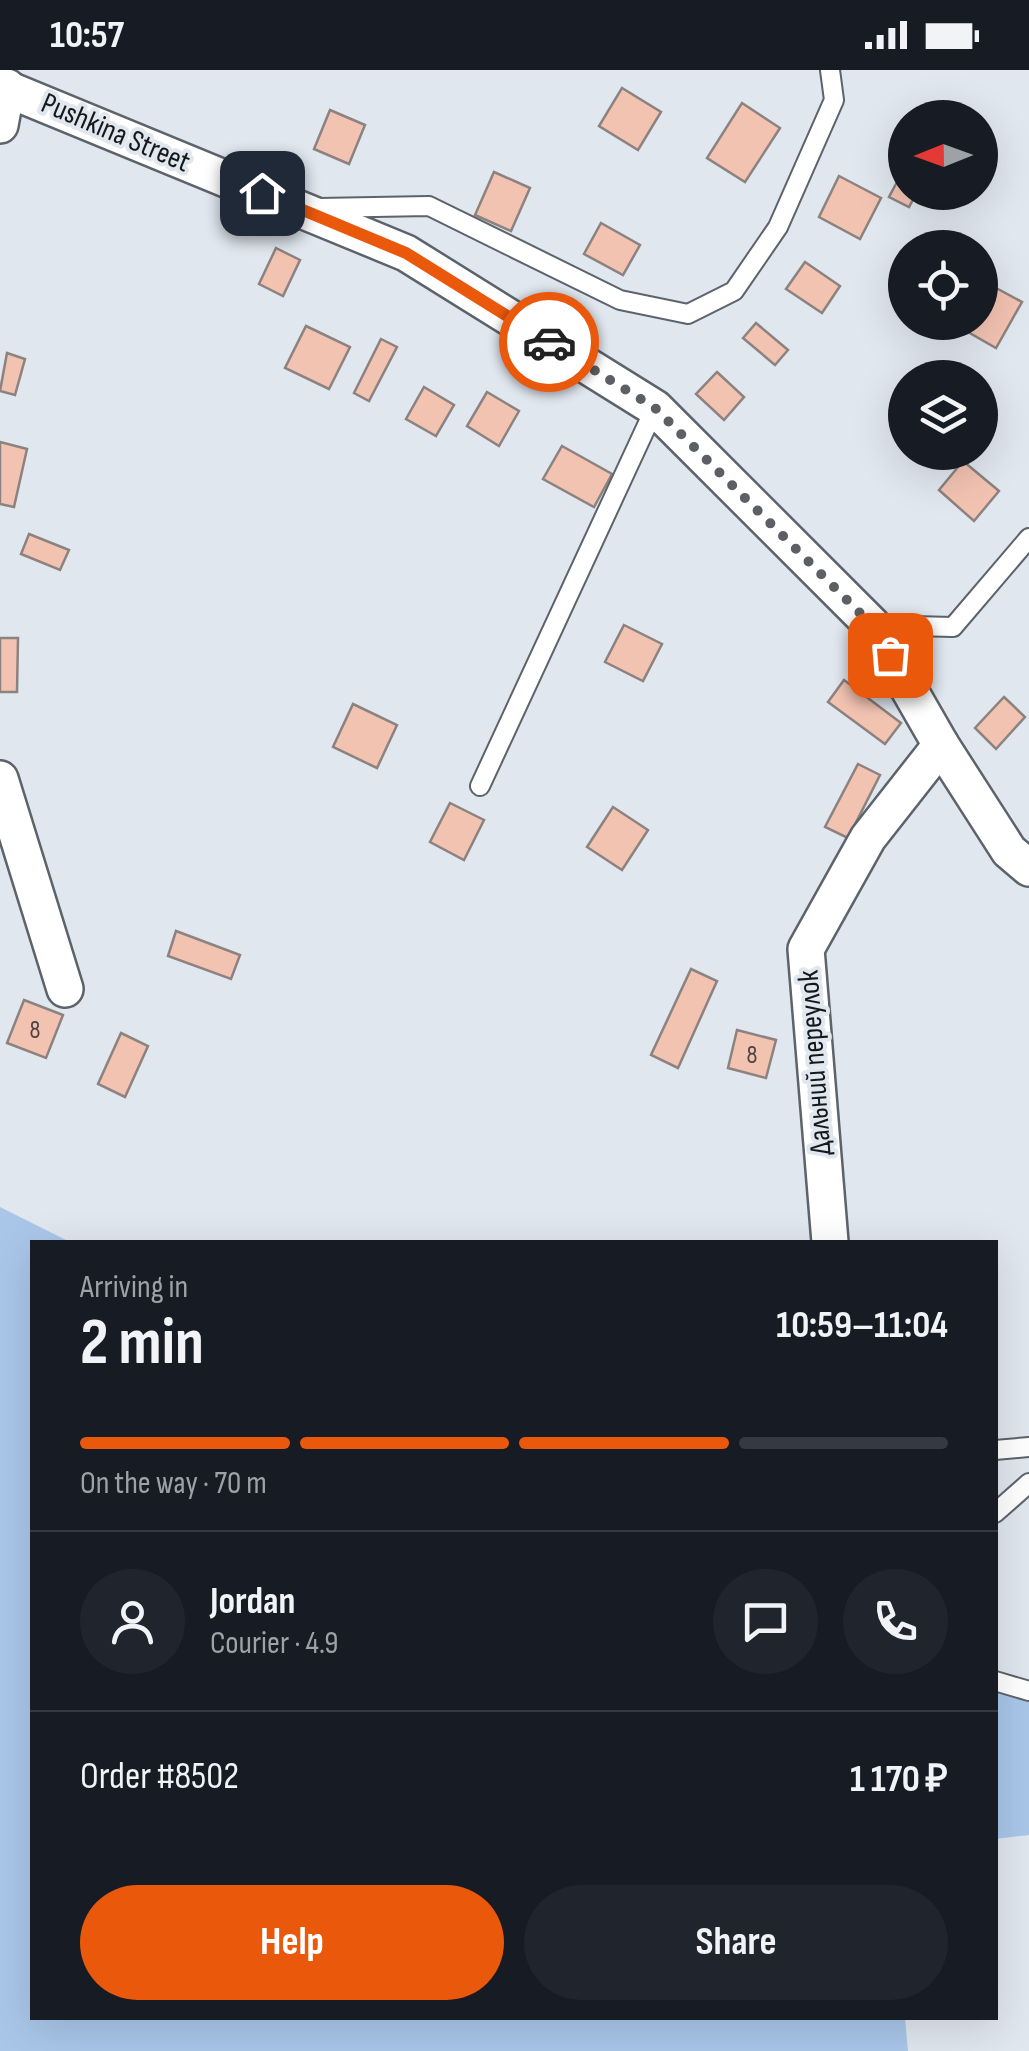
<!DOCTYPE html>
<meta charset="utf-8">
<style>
:root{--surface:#171b24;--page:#20242c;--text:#f1f3f6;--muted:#9ea1a6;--line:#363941;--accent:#ea580c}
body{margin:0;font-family:"Sofia Sans Condensed",sans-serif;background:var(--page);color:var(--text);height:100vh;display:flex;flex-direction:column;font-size:38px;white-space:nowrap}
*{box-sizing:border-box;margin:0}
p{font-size:32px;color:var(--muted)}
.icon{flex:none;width:55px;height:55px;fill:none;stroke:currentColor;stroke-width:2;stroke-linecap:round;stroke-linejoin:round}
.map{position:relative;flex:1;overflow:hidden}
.sheet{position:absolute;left:30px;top:1170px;width:968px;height:780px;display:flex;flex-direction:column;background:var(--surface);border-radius:0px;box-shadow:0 10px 40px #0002}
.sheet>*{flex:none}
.needle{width:65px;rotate:269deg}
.buttons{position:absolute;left:888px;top:30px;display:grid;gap:20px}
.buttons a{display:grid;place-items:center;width:110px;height:110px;border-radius:50%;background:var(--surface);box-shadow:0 10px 40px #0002;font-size:50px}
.pin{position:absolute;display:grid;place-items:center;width:85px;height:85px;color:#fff;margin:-42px;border-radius:20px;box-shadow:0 5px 15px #0006}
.courier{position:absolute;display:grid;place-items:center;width:100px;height:100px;margin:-50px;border:8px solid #ea580c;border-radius:50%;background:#fff;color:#222;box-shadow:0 2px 12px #0007}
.headline em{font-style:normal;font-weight:700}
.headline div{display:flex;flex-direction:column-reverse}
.headline{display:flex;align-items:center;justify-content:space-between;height:170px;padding:0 50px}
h1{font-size:65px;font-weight:700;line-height:75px}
.bar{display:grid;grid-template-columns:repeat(4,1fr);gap:15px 10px;align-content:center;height:120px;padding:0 50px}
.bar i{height:12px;border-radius:8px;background:var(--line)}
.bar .on{background:var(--accent)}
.bar p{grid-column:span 4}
.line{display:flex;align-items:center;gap:25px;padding:0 50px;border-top:2px solid var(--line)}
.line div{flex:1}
.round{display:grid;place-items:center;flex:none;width:105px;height:105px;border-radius:52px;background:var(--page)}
.action{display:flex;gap:20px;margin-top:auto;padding:20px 50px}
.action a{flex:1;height:115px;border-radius:60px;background:var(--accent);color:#fff;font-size:40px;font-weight:700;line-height:115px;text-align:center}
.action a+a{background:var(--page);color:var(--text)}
.status{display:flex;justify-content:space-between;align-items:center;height:70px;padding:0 50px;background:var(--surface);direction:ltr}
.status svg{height:28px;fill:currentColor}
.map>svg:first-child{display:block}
</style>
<div class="status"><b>10:57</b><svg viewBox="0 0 49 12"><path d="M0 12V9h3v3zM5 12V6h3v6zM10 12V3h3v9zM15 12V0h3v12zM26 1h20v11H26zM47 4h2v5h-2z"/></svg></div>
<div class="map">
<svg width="1029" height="1981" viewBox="0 0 1029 1981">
<rect width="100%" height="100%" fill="#e0e7ef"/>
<!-- green -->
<g fill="#a9c6e9">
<polygon points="0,1137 70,1172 32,1172 32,1948 905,1948 908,1981 0,1981"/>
<polygon points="995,1605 1029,1626 1029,1765 995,1769"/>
</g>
<!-- building -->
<g fill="#f3c3b2" stroke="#8c827f" stroke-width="2.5">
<polygon points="622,18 661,42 638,80 599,56"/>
<polygon points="742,33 780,58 745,112 707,88"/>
<polygon points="330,40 365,55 349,94 314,79"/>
<polygon points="905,97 905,122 917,122 909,137 889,127"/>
<polygon points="494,102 530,118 511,161 475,145"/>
<polygon points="839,106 881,128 860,169 819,147"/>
<polygon points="601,153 640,175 623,205 584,184"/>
<polygon points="276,178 300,190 283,226 259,214"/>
<polygon points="805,192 840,216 822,243 786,219"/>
<polygon points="987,213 1022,232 996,278 961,258 964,252 980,252 980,225"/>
<polygon points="756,253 788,280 775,295 743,268"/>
<polygon points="306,256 350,277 329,319 285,298"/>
<polygon points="381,269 397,277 369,331 354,323"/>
<polygon points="7,283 25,289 15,325 0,321"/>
<polygon points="717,302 744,327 724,350 696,324"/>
<polygon points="424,317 454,335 436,366 406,349"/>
<polygon points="487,322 519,341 499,376 467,356"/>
<polygon points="0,372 27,379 14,437 0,434"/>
<polygon points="562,376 612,404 594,437 543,409"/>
<polygon points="963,391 999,421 974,451 939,420"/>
<polygon points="29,464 69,480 60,500 21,484"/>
<polygon points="624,555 662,574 643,611 605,592"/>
<polygon points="0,568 18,568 17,622 0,622"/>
<polygon points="844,610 901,653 885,674 828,632"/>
<polygon points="1004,627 1025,647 996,679 975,658"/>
<polygon points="353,634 397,655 377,698 333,677"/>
<polygon points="858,694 880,705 848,768 825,757"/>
<polygon points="450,733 484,750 464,790 430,772"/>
<polygon points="613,737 648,760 622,800 587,777"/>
<polygon points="176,861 240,885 231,909 168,886"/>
<polygon points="691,899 717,911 678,998 651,985"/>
<polygon points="24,930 63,945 46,988 7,973"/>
<polygon points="737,960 776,970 766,1008 728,998"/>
<polygon points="121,963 148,976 125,1027 98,1014"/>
</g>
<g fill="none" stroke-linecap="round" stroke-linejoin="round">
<defs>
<g id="lane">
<polyline points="319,138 429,136 620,230 688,244 734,221 778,157 834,30 830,0"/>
<polyline points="873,555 953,557 1029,468"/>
<polyline points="480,716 655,338"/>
<polyline points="995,1380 1029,1377"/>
<polyline points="995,1443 1029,1413"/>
<polyline points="995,1611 1029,1621"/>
</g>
<g id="street">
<polyline points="0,16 406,183 655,338 872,555 941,675 1009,781 1029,798"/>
<polyline points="0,55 7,17"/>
<polyline points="0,709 65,919"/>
<polyline points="830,1172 806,879 868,768 941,675"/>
</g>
</defs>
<!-- lane casing -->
<use href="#lane" stroke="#5d636a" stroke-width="22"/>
<!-- street casing -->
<use href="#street" stroke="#5d636a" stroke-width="40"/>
<!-- lane -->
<use href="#lane" stroke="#fff" stroke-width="18"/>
<!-- street -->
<use href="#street" stroke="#fff" stroke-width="35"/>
</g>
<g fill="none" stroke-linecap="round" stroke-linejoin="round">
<!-- done -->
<polyline stroke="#5c6065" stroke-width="10" stroke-dasharray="0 18" points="549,272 655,338 872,555 890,585"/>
<!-- route -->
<polyline stroke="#ea580c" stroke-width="12" points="262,123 406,183 549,272"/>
</g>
<g text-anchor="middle" stroke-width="8" stroke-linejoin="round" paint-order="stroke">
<!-- number labels -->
<g font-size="25" fill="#4c4341">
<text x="35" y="968">8</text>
<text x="752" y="993">8</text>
</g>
<!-- street labels -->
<g font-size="30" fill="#15181b" stroke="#e0e7ef">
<text transform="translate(116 62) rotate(23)" y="10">Pushkina Street</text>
<text transform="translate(814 993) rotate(-94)" y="10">Дальний переулок</text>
</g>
</g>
</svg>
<div class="buttons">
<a><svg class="needle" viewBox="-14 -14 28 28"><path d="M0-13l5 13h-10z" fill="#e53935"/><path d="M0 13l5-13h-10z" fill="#9ea1a6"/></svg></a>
<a><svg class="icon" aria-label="locate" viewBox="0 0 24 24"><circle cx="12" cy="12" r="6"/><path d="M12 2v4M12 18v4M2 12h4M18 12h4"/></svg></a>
<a><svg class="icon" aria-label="layers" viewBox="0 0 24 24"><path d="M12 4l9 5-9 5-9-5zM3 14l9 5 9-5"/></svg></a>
</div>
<div class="pin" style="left:890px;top:585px;background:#ea580c"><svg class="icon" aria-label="bag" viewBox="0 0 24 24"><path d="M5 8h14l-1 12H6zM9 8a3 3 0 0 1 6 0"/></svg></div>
<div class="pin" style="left:262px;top:123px;background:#1f2937"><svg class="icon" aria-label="home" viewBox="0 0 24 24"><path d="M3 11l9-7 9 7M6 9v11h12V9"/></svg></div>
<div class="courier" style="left:549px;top:272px"><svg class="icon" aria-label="car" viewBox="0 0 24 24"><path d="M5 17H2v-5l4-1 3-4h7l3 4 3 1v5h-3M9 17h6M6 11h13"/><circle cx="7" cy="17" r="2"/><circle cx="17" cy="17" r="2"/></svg></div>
<section class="sheet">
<div class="headline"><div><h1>2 min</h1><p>Arriving in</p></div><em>10:59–11:04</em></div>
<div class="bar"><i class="on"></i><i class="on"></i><i class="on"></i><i></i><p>On the way · 70 m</p></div>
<div class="line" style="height:180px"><a class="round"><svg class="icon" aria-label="person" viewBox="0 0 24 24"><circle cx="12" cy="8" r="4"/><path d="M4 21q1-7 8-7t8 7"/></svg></a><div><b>Jordan</b><p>Courier · 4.9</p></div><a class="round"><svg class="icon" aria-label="chat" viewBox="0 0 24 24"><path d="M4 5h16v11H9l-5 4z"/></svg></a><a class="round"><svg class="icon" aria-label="phone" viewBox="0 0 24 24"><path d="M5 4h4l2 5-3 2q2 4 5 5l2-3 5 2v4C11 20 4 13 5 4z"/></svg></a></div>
<div class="line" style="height:130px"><div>Order #8502</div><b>1 170 ₽</b></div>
<div class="action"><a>Help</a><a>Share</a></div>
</section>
</div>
